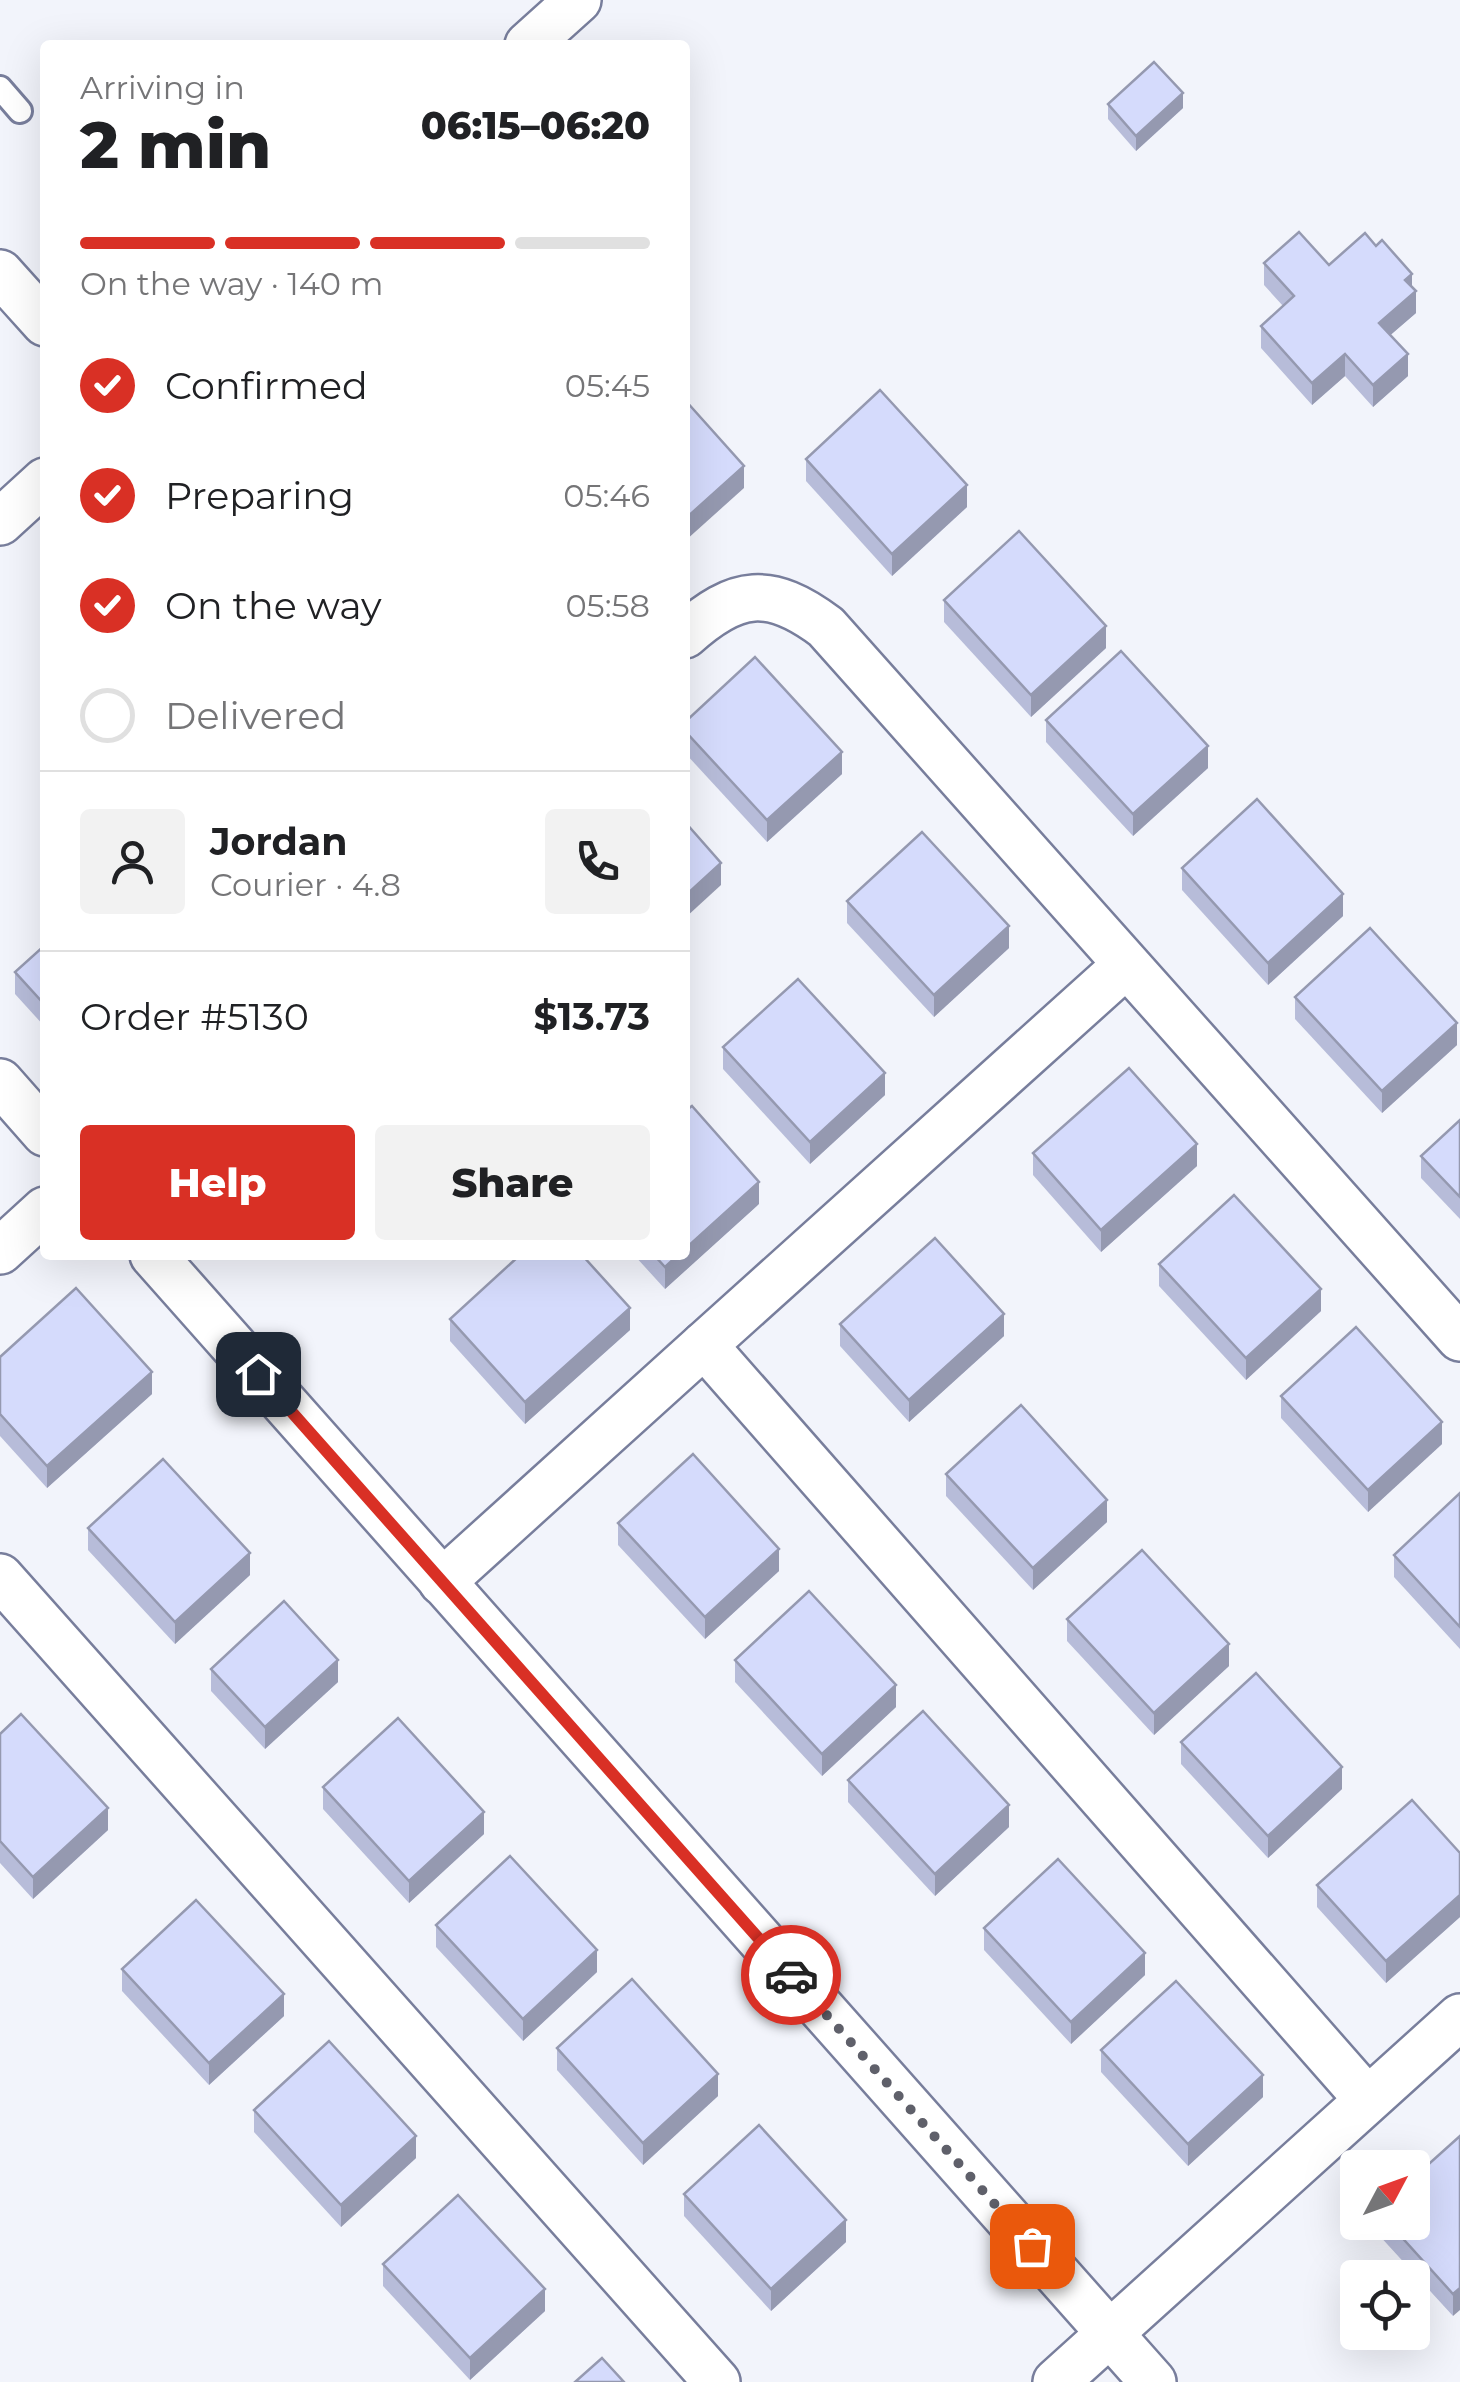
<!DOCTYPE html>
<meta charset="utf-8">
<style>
:root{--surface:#fff;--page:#f2f2f2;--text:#202124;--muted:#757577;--line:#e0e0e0;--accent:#d93025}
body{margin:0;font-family:Montserrat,sans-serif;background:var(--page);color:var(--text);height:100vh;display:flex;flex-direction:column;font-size:38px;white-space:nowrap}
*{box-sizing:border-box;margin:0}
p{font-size:32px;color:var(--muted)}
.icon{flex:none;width:55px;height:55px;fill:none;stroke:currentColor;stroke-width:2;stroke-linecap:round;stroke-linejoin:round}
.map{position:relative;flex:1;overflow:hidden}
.side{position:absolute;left:40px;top:40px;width:650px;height:1220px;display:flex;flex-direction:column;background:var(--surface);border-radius:10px;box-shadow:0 10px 40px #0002}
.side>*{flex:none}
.needle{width:65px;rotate:49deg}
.tools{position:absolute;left:1340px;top:2150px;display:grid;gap:20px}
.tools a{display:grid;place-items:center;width:90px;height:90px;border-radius:10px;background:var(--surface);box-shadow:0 10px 40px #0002;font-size:50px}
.pin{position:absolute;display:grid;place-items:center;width:85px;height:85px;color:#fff;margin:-42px;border-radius:20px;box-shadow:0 5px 15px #0006}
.courier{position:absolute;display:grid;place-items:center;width:100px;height:100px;margin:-50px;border:8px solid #d93025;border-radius:50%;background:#fff;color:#222;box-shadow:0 2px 12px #0007}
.summary em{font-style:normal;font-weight:800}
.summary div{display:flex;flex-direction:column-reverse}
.summary{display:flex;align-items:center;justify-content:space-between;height:170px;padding:0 40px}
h1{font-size:65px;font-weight:800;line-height:75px}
.bar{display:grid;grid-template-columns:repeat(4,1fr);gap:15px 10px;align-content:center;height:120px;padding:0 40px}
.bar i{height:12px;border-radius:8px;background:var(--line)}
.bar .selected{background:var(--accent)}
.bar p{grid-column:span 4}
.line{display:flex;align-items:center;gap:25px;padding:0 40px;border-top:2px solid var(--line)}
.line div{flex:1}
.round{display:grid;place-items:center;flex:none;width:105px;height:105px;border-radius:10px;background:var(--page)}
ol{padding:0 40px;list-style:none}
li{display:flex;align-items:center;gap:30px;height:110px}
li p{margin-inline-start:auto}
li .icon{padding:10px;border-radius:50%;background:var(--accent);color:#fff;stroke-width:4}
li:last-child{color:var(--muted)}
li i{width:55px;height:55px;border:5px solid var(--line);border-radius:50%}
.button{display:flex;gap:20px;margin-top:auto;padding:20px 40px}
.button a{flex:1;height:115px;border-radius:10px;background:var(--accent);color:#fff;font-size:40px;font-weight:800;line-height:115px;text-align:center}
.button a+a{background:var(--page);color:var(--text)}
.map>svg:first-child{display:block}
</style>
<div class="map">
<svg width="1460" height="2382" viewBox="0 0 1460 2382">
<rect width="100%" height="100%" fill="#f2f4fb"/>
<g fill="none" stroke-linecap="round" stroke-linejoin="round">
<defs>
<polyline id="lane" points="0,88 20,111"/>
<g id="street">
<polyline points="528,45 578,0"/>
<polyline points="0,273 45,323"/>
<polyline points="0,522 45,481"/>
<path d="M685 635C736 589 770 585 826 627L1460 1338"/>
<polyline points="1126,965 704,1345 1367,2099"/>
<polyline points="0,1082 45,1133"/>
<polyline points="0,1251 45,1210"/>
<polyline points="153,1255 1153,2382"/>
<polyline points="0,1577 717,2382"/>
<polyline points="442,1582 704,1345"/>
<polyline points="1056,2382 1460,2017"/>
</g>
</defs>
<!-- lane casing -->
<use href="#lane" stroke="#787e9c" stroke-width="28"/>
<!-- street casing -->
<use href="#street" stroke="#787e9c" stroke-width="50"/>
<!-- lane -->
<use href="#lane" stroke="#fff" stroke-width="22"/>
<!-- street -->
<use href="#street" stroke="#fff" stroke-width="45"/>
</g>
<!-- wall -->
<g fill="#b7bcd9">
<polygon points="1108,104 1183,108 1136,151 1108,119"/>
<polygon points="1264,263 1329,265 1412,287 1416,313 1390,335 1408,376 1373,407 1345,376 1312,405 1261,348 1261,326 1283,306 1264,285"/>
<polygon points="806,459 967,507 892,576 806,481"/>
<polygon points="944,600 1106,648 1031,717 944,622"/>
<polygon points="1046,720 1208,768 1133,836 1046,742"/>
<polygon points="685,722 842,774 767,842 685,753"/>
<polygon points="1182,868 1343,916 1268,985 1182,890"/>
<polygon points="847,901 1009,948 934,1017 847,923"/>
<polygon points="45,945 45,1027 15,994 15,972"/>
<polygon points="1295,997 1457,1045 1382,1113 1295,1019"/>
<polygon points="723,1047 885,1095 810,1164 723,1069"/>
<polygon points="1460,1120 1460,1219 1421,1178 1421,1156"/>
<polygon points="1033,1153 1197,1166 1101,1252 1033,1175"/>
<polygon points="759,1204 665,1289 634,1255 685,1255"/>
<polygon points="1159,1264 1321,1311 1246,1380 1159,1286"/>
<polygon points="450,1319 630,1330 525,1424 450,1341"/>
<polygon points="840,1324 1004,1336 909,1422 840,1346"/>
<polygon points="0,1357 152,1394 47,1488 0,1436"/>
<polygon points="1281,1396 1442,1444 1368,1512 1281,1418"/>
<polygon points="946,1474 1107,1522 1033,1590 946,1496"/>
<polygon points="1460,1493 1460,1649 1394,1577 1394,1555"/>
<polygon points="618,1523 779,1571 705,1639 618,1545"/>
<polygon points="88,1528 250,1575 175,1644 88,1550"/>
<polygon points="1067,1619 1229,1666 1154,1735 1067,1641"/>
<polygon points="735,1660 896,1707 822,1776 735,1682"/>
<polygon points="211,1669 338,1682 265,1749 211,1691"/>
<polygon points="0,1734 108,1830 33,1899 0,1863"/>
<polygon points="1181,1742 1342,1789 1268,1858 1181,1764"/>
<polygon points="848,1780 1009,1827 935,1896 848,1802"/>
<polygon points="323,1787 484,1834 409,1903 323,1809"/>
<polygon points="1460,1853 1460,1917 1386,1983 1317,1907 1317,1885"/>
<polygon points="436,1925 597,1972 523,2041 436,1947"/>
<polygon points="984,1928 1145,1975 1071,2044 984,1950"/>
<polygon points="122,1969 284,2016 209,2085 122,1991"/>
<polygon points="557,2048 718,2096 643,2165 557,2070"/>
<polygon points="1101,2050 1263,2097 1188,2166 1101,2072"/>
<polygon points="254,2110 416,2158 341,2227 254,2132"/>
<polygon points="1460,2136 1453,2316 1377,2233 1377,2222 1412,2222"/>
<polygon points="684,2194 846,2242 771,2311 684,2216"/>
<polygon points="383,2264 545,2311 470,2380 383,2286"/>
</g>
<!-- shaded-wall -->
<g fill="#9599b0">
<polygon points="1183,93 1183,108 1136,151 1136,136"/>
<polygon points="1412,274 1412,294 1416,291 1416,313 1379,345 1379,323 1405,280"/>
<polygon points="1345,354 1345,376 1312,405 1312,383"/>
<polygon points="1408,354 1408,376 1373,407 1373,385"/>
<polygon points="744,466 744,488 685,541 685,519"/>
<polygon points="967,485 967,507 892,576 892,554"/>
<polygon points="1106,626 1106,648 1031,717 1031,695"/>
<polygon points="1208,746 1208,768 1133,836 1133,814"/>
<polygon points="842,752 842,774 767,842 767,820"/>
<polygon points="721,863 721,885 685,918 685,896"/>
<polygon points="1343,894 1343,916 1268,985 1268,963"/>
<polygon points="1009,926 1009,948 934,1017 934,995"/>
<polygon points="1457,1023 1457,1045 1382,1113 1382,1091"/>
<polygon points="885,1073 885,1095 810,1164 810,1142"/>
<polygon points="1197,1144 1197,1166 1101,1252 1101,1230"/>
<polygon points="759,1182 759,1204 665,1289 665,1267 678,1255 685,1255 685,1249"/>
<polygon points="1321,1289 1321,1311 1246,1380 1246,1358"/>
<polygon points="630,1308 630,1330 525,1424 525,1402"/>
<polygon points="1004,1314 1004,1336 909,1422 909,1400"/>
<polygon points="152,1372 152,1394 47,1488 47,1466"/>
<polygon points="1442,1422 1442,1444 1368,1512 1368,1490"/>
<polygon points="1107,1500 1107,1522 1033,1590 1033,1568"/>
<polygon points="779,1549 779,1571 705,1639 705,1617"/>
<polygon points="250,1553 250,1575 175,1644 175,1622"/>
<polygon points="1229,1644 1229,1666 1154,1735 1154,1713"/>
<polygon points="338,1660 338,1682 265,1749 265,1727"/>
<polygon points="896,1685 896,1707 822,1776 822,1754"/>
<polygon points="1342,1767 1342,1789 1268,1858 1268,1836"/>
<polygon points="1009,1805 1009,1827 935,1896 935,1874"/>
<polygon points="108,1808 108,1830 33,1899 33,1877"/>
<polygon points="484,1812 484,1834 409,1903 409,1881"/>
<polygon points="1460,1895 1460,1917 1386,1983 1386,1961"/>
<polygon points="597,1950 597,1972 523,2041 523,2019"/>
<polygon points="1145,1953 1145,1975 1071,2044 1071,2022"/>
<polygon points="284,1994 284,2016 209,2085 209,2063"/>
<polygon points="718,2074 718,2096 643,2165 643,2143"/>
<polygon points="1263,2075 1263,2097 1188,2166 1188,2144"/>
<polygon points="416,2136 416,2158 341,2227 341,2205"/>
<polygon points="846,2220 846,2242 771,2311 771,2289"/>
<polygon points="1460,2288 1460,2310 1453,2316 1453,2294"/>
<polygon points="545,2289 545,2311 470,2380 470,2358"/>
</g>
<!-- building -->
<g fill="#d5dbfc" stroke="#9599b0" stroke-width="2.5">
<polygon points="1154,62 1183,93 1136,136 1108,104"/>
<polygon points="1299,232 1329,265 1365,233 1376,246 1382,240 1412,274 1405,280 1416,291 1379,323 1408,354 1373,385 1345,354 1312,383 1261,326 1294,296 1264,263"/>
<polygon points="880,390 967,485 892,554 806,459"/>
<polygon points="685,400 744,466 685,519"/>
<polygon points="1019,531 1106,626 1031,695 944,600"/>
<polygon points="1121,651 1208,746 1133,814 1046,720"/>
<polygon points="755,657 842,752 767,820 685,731 685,722"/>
<polygon points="1257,799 1343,894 1268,963 1182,868"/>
<polygon points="685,822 721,863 685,896"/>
<polygon points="922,832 1009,926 934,995 847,901"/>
<polygon points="1370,928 1457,1023 1382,1091 1295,997"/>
<polygon points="45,945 45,1005 15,972"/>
<polygon points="798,979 885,1073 810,1142 723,1047"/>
<polygon points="1129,1068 1197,1144 1101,1230 1033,1153"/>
<polygon points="692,1106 759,1182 685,1249 685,1111"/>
<polygon points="1460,1120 1460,1197 1421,1156"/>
<polygon points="1234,1195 1321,1289 1246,1358 1159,1264"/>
<polygon points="935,1238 1004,1314 909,1400 840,1324"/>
<polygon points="520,1255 582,1255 630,1308 525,1402 450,1319"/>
<polygon points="654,1255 678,1255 665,1267"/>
<polygon points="76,1288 152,1372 47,1466 0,1414 0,1357"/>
<polygon points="1356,1327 1442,1422 1368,1490 1281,1396"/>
<polygon points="1021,1405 1107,1500 1033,1568 946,1474"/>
<polygon points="693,1454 779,1549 705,1617 618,1523"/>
<polygon points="163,1459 250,1553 175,1622 88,1528"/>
<polygon points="1460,1493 1460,1627 1394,1555"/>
<polygon points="1142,1550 1229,1644 1154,1713 1067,1619"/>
<polygon points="809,1591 896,1685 822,1754 735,1660"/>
<polygon points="284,1601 338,1660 265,1727 211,1669"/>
<polygon points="1256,1673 1342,1767 1268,1836 1181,1742"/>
<polygon points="923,1711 1009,1805 935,1874 848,1780"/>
<polygon points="21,1714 108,1808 33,1877 0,1841 0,1734"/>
<polygon points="398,1718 484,1812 409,1881 323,1787"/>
<polygon points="1412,1800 1460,1853 1460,1895 1386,1961 1317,1885"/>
<polygon points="510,1856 597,1950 523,2019 436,1925"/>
<polygon points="1058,1859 1145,1953 1071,2022 984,1928"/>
<polygon points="196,1900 284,1994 209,2063 122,1969"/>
<polygon points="632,1979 718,2074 643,2143 557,2048"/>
<polygon points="1176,1981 1263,2075 1188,2144 1101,2050"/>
<polygon points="329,2041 416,2136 341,2205 254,2110"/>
<polygon points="759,2125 846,2220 771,2289 684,2194"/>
<polygon points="1460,2136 1460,2288 1453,2294 1388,2222 1412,2222 1412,2179"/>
<polygon points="458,2195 545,2289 470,2358 383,2264"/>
<polygon points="602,2358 624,2382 575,2382"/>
</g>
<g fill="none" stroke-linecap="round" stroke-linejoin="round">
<!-- done -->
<polyline stroke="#5f606a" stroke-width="10" stroke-dasharray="0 18" points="791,1975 1032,2246"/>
<!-- route -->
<polyline stroke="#d93025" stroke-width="12" points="258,1374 791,1975"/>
</g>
</svg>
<div class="tools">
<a><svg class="needle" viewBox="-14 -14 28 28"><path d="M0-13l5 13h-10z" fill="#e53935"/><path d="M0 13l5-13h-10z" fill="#757577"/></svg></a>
<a><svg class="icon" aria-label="locate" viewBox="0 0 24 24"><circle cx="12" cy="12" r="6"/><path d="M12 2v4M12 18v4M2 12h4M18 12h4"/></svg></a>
</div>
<div class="pin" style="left:1032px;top:2246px;background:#ea580c"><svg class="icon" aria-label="bag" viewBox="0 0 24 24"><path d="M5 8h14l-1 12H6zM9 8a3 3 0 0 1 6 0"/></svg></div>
<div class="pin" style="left:258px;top:1374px;background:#1f2937"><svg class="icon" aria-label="home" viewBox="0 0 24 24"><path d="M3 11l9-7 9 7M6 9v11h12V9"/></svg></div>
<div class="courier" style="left:791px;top:1975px"><svg class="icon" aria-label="car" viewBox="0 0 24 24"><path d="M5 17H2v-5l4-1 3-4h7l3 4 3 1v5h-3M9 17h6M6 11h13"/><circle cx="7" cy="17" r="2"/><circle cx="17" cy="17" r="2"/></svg></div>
<section class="side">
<div class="summary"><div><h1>2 min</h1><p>Arriving in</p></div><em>06:15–06:20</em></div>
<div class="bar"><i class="selected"></i><i class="selected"></i><i class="selected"></i><i></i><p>On the way · 140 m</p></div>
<ol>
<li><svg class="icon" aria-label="check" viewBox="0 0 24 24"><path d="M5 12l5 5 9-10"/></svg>Confirmed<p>05:45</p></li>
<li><svg class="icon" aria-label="check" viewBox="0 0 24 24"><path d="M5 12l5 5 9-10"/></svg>Preparing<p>05:46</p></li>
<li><svg class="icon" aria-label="check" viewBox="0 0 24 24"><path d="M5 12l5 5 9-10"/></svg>On the way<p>05:58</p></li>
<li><i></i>Delivered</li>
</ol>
<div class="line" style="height:180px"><a class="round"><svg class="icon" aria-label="person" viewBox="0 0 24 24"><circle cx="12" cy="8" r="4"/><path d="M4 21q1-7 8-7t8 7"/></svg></a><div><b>Jordan</b><p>Courier · 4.8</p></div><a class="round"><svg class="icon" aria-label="phone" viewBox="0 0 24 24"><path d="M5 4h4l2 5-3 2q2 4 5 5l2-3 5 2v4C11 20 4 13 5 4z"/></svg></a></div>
<div class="line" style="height:130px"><div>Order #5130</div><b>$13.73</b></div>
<div class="button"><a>Help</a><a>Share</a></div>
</section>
</div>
